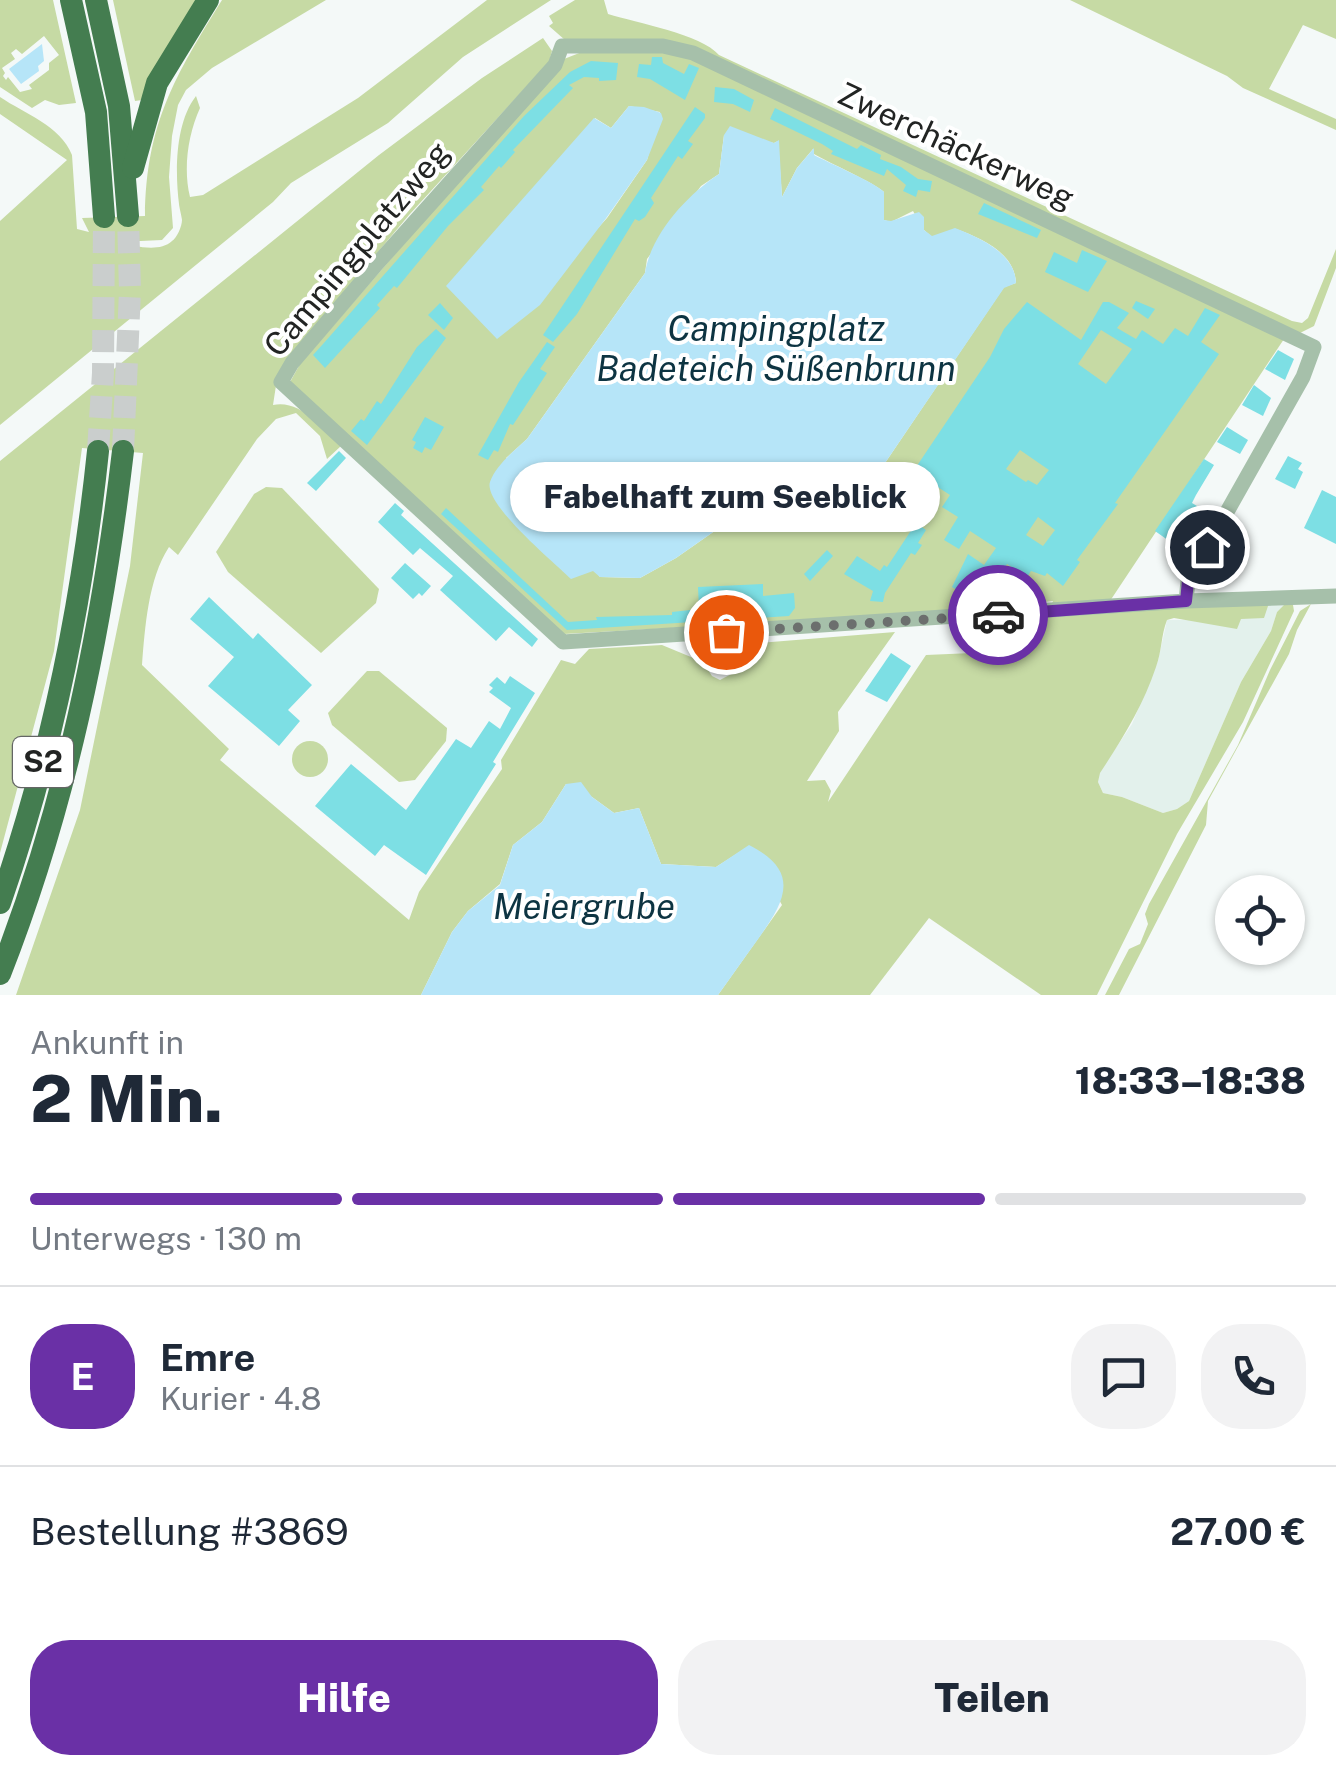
<!DOCTYPE html>
<html lang="de">
<meta charset="utf-8">
<style>
:root{--surface:#fff;--page:#f2f2f3;--text:#1f2937;--muted:#747a83;--line:#e0e1e3;--accent:#6a30a6}
body{margin:0;font-family:"Public Sans",sans-serif;background:var(--page);color:var(--text);height:100vh;display:flex;flex-direction:column;font-size:38px;white-space:nowrap}
*{box-sizing:border-box;margin:0}
p{font-size:32px;color:var(--muted)}
.icon{flex:none;width:55px;height:55px;fill:none;stroke:currentColor;stroke-width:2;stroke-linecap:round;stroke-linejoin:round}
.map{position:relative;height:995px;overflow:hidden}
.side{display:flex;flex-direction:column;background:var(--surface);flex:1}
.side>*{flex:none}
.tools{position:absolute;left:1215px;top:875px;display:grid;gap:20px}
.tools a{display:grid;place-items:center;width:90px;height:90px;border-radius:50%;background:var(--surface);box-shadow:0 2px 8px #0004;font-size:50px}
.pin{position:absolute;display:grid;place-items:center;width:85px;height:85px;color:#fff;margin:-42px;border:5px solid #fff;border-radius:50%;box-shadow:0 2px 10px #0007}
.courier{position:absolute;display:grid;place-items:center;width:100px;height:100px;margin:-50px;border:8px solid #6a30a6;border-radius:50%;background:#fff;color:#222;box-shadow:0 2px 12px #0007}
.bubble{position:absolute;height:70px;border-radius:35px;background:var(--surface);box-shadow:0 2px 8px #0004;font-size:32px;font-weight:800;line-height:70px;text-align:center}
.summary em{font-style:normal;font-weight:800}
.summary div{display:flex;flex-direction:column-reverse}
.summary{display:flex;align-items:center;justify-content:space-between;height:170px;padding:0 30px}
h1{font-size:65px;font-weight:800;line-height:75px}
.bar{display:grid;grid-template-columns:repeat(4,1fr);gap:15px 10px;align-content:center;height:120px;padding:0 30px}
.bar i{height:12px;border-radius:8px;background:var(--line)}
.bar .active{background:var(--accent)}
.bar p{grid-column:span 4}
.line{display:flex;align-items:center;gap:25px;padding:0 30px;border-top:2px solid var(--line)}
.line div{flex:1}
.round{display:grid;place-items:center;flex:none;width:105px;height:105px;border-radius:40px;background:var(--page)}
.action{display:flex;gap:20px;margin-top:auto;padding:20px 30px}
.action a{flex:1;height:115px;border-radius:40px;background:var(--accent);color:#fff;font-size:40px;font-weight:800;line-height:115px;text-align:center}
.action a+a{background:var(--page);color:var(--text)}
.map>svg:first-child{display:block}
</style>
<div class="map">
<svg width="1336" height="995" viewBox="0 0 1336 995">
<rect width="100%" height="100%" fill="#f4f9f8"/>
<!-- built -->
<polygon fill="#e3f1ec" points="1269,603 1288,604 1277,612 1271,631 1241,682 1189,801 1177,809 1163,813 1122,797 1103,793 1098,782 1099,773 1132,724 1158,661 1167,620 1241,619"/>
<!-- green -->
<g fill="#c6daa4" fill-rule="evenodd">
<path d="M0 0H53L76 103 59 105 45 100 32 108 0 87ZM44 36 59 55 49 63V70L29 85 32 89 20 92 8 77 6 80 3 76 5 73 2 68 15 59 11 53 16 49 22 54Z"/>
<polygon points="113,0 202,0 142,100 135,101"/>
<path d="M222 0H326L212 68 186 90 178 105 172 136 169 177 173 228 162 240 119 242C134 246 159 253 172 241 177 238 182 226 182 220 182 218 179 206 179 204 175 172 175 123 196 96L200 108C188 134 183 169 190 197L203 195 358 98 487 0H551L463 57 388 123 291 183 273 202 0 425V221L67 160 0 114V97C25 114 60 125 72 155L77 229 89 232 82 218 145 216C146 124 175 76 222 0Z"/>
<path d="M575 0H604L608 14C637 23 701 34 719 55L1292 321 1302 323 1308 318 1336 249V268L1314 326 1300 333 699 49 565 40 549 26 553 23 549 16Z"/>
<polygon points="1070,0 1336,0 1336,39 1303,25 1269,89 1336,119 1336,130 1243,88 1227,76"/>
<path d="M543 38 552 51 549 62 409 215 310 333 277 379 273 405C301 399 322 429 341 446L327 459 320 436 296 413 276 419 257 439 178 555 169 547C148 579 145 628 142 665L229 749 220 760 409 920 419 892 502 769 501 760 561 660 575 664 589 649 662 645 703 662 712 676 720 680 739 670 759 643 895 632 838 712 839 731 807 781 825 780 831 791 828 802 926 655 1020 651 1040 616 1269 603 1264 618 1241 619 1237 629 1174 618 1167 620C1161 635 1162 651 1156 667 1143 706 1123 738 1100 773L1098 782 1103 793 1122 797 1163 813 1177 809 1189 801 1241 682 1271 631 1277 612 1284 605H1293L1294 611 1243 722 1177 834 1097 995H1041L929 918 870 995H718L782 905 749 846 716 867 661 864 639 808 614 813 592 797 566 784 542 822 513 845 500 884 468 911 452 932 421 995H16L80 810 130 566 143 453 82 448 54 651 0 853V461L379 155 482 78Z"/>
<path d="M587 50 667 52 694 59 1284 339 1110 601 1051 606 1053 601 956 612 564 634 290 382 300 364 564 59ZM629 106 660 112 647 160 607 218 581 247 595 118 611 128ZM724 135 774 143 778 141 782 197 797 168 813 149 814 154C829 163 875 183 884 192V220L891 222 913 211 924 230 932 237 956 229C981 238 1015 253 1016 283L1004 287 885 463 834 493 823 513 729 521 676 558 640 578 600 577 506 458 527 439 645 273 647 259 701 186 719 174Z"/>
<polygon points="266,487 282,488 379,589 376,603 321,653 228,572 216,552 254,494"/>
<polygon points="1311,604 1297,630 1289,654 1208,801 1206,825 1119,995 1105,995 1129,949 1140,944 1148,924 1145,914 1149,904 1238,745 1270,670 1300,611"/>
<polygon points="367,671 379,671 447,728 446,741 415,780 399,782 332,725 328,713"/>
<circle cx="310" cy="759" r="18"/>
</g>
<!-- water -->
<g fill="#b6e5f8">
<polygon points="42,44 44,61 38,66 39,71 21,84 9,69"/>
<polygon points="629,106 644,107 661,113 663,119 647,160 607,217 540,305 497,339 446,286 594,118 611,128"/>
<path d="M730 126 774 143 779 140 782 197 797 168 814 148V155C829 163 876 183 884 192V220L891 221 919 212 924 217V230L932 236 955 228C980 238 1015 253 1016 283L1004 288 885 463 834 493 823 513 810 523 791 515 729 521 676 558 640 578 600 577 593 571 571 579C555 563 483 504 490 482 496 465 514 451 527 439L645 273C651 234 687 195 719 174L724 135Z"/>
<path d="M581 782 592 797 614 813 639 808 661 864 716 867 749 845C804 873 783 904 756 942 743 960 731 977 718 995H421L452 932 468 911 500 885 513 845 542 822 566 784Z"/>
</g>
<!-- building -->
<g fill="#7ddfe4" fill-rule="evenodd">
<polygon points="652,57 662,57 663,63 684,74 689,64 699,68 685,100 650,79 637,77 639,64 651,65"/>
<polygon points="591,61 618,63 616,80 599,81 599,78 584,77 569,85 573,88 513,150 515,152 501,168 499,166 481,187 484,190 448,226 397,288 394,286 377,305 380,308 325,368 313,355 323,344 524,116 570,72"/>
<polygon points="715,87 734,89 754,100 750,112 733,104 714,102"/>
<polygon points="695,107 705,114 705,118 688,141 693,144 682,159 678,156 651,198 654,203 645,217 639,221 635,219 577,314 553,342 543,335"/>
<polygon points="775,108 857,149 861,145 881,155 880,159 901,167 918,179 932,181 930,192 918,190 916,197 903,191 906,185 887,169 884,176 831,154 833,151 822,144 770,119"/>
<polygon points="984,203 1041,230 1037,238 978,214"/>
<polygon points="1082,250 1107,261 1088,292 1045,272 1054,252 1077,263"/>
<polygon points="1136,301 1155,309 1148,319 1132,308"/>
<path d="M1027 302 1081 340 1103 302H1109L1129 313 1117 328 1136 339 1142 330 1163 344 1175 328 1188 336 1205 308 1220 315 1201 342 1219 354 1115 503 1118 504 1077 560 1080 562 1063 586 1047 573 1045 576 1031 571 1027 577 1007 564 991 589 973 583 962 593 952 587 968 554 984 565 996 548 970 531 959 549 944 540 958 517 942 507 950 495 930 482 913 508 896 497 990 357 1004 329ZM1101 330 1132 349 1106 384 1078 364ZM1020 450 1049 470 1037 485 1028 480 1026 482 1006 469ZM1038 517 1055 530 1043 546 1026 535Z"/>
<polygon points="440,303 453,318 444,330 428,315"/>
<polygon points="436,329 446,338 367,445 351,431 361,419 364,421 377,401 381,404 417,347"/>
<polygon points="547,342 555,347 540,369 547,373 513,425 510,424 498,452 494,450 488,460 478,455 519,382"/>
<polygon points="1278,350 1294,359 1285,380 1265,369"/>
<polygon points="1254,385 1271,398 1263,416 1242,405"/>
<polygon points="425,417 444,427 431,450 425,447 422,453 413,448 416,442 412,440"/>
<polygon points="1227,427 1248,440 1240,454 1217,442"/>
<polygon points="339,451 346,458 316,491 307,483"/>
<polygon points="1288,456 1302,463 1298,469 1303,472 1295,489 1275,479"/>
<polygon points="1204,459 1214,465 1196,495 1192,503 1197,506 1188,520 1204,530 1197,542 1179,532 1172,543 1155,531"/>
<polygon points="1322,490 1336,497 1336,544 1304,528"/>
<polygon points="395,503 404,511 401,515 538,639 532,647 509,627 496,641 440,590 453,576 420,548 413,555 378,522"/>
<polygon points="446,508 568,622 597,620 596,617 672,615 672,612 699,609 698,587 763,584 763,596 794,593 795,608 789,616 567,630 441,514"/>
<polygon points="916,523 926,530 918,543 922,545 915,555 911,553 885,593 883,602 870,601 873,591 844,574 857,556 880,571 884,565 887,567"/>
<polygon points="827,550 833,556 810,581 804,574"/>
<polygon points="405,563 431,586 422,596 419,593 413,599 391,578"/>
<polygon points="209,597 253,639 258,633 312,685 288,710 300,721 279,746 208,686 234,657 190,619"/>
<polygon points="891,653 911,666 887,702 865,691"/>
<polygon points="510,676 535,693 493,762 496,764 426,875 384,845 375,856 315,806 351,764 406,810 456,739 471,748 489,721 500,729 511,708 489,692 493,688 489,685 497,677 505,684"/>
</g>
<g fill="none" stroke-linecap="round" stroke-linejoin="round">
<!-- highway-tunnel -->
<g stroke="#cacecd" stroke-width="22" stroke-dasharray="22 11" stroke-linecap="butt">
<polyline points="98,451 103,373 104,217"/>
<polyline points="123,451 130,291 128,216"/>
</g>
<!-- minor -->
<polyline stroke="#a6c0aa" stroke-width="15" points="1186,601 1188,581 1303,377 1314,347 693,53 663,46 562,46 555,65 375,266 292,363 281,382 563,642 1186,601 1336,596"/>
<!-- highway -->
<g stroke="#447d50" stroke-width="22">
<polyline points="71,0 96,112 104,217"/>
<polyline points="96,0 119,106 128,216"/>
<polyline points="133,168 157,83 208,0"/>
<path d="M0 903C51 756 82 605 98 451"/>
<path d="M0 974C66 806 102 630 123 451"/>
</g>
</g>
<g fill="none" stroke-linecap="round" stroke-linejoin="round">
<!-- done -->
<polyline stroke="#6c6f6e" stroke-width="10" stroke-dasharray="0 18" points="726,632 998,615"/>
<!-- route -->
<polyline stroke="#6a30a6" stroke-width="12" points="998,615 1186,601 1188,581 1207,547"/>
</g>
<g text-anchor="middle" stroke-width="8" stroke-linejoin="round" paint-order="stroke">
<!-- shield labels -->
<rect fill="#fff" stroke="#646665" stroke-width="2.5" x="13" y="737" width="60" height="50" rx="8"/>
<g font-size="30" font-weight="bold" fill="#222423">
<text x="43" y="772">S2</text>
</g>
<!-- street labels -->
<g font-size="32" fill="#222423" stroke="#fff">
<text transform="translate(956 146) rotate(25)" y="11">Zwerchäckerweg</text>
<text transform="translate(357 249) rotate(-50)" y="11">Campingplatzweg</text>
</g>
<!-- water labels -->
<g font-size="35" font-style="italic" fill="#0d3442" stroke="#fff">
<text x="776" y="341">Campingplatz<tspan x="776" dy="40">Badeteich Süßenbrunn</tspan></text>
<text x="584" y="919">Meiergrube</text>
</g>
</g>
</svg>
<div class="tools">
<a><svg class="icon" aria-label="locate" viewBox="0 0 24 24"><circle cx="12" cy="12" r="6"/><path d="M12 2v4M12 18v4M2 12h4M18 12h4"/></svg></a>
</div>
<div class="pin" style="left:726px;top:632px;background:#ea580c"><svg class="icon" aria-label="bag" viewBox="0 0 24 24"><path d="M5 8h14l-1 12H6zM9 8a3 3 0 0 1 6 0"/></svg></div>
<div class="pin" style="left:1207px;top:547px;background:#1f2937"><svg class="icon" aria-label="home" viewBox="0 0 24 24"><path d="M3 11l9-7 9 7M6 9v11h12V9"/></svg></div>
<div class="courier" style="left:998px;top:615px"><svg class="icon" aria-label="car" viewBox="0 0 24 24"><path d="M5 17H2v-5l4-1 3-4h7l3 4 3 1v5h-3M9 17h6M6 11h13"/><circle cx="7" cy="17" r="2"/><circle cx="17" cy="17" r="2"/></svg></div>
<div class="bubble" style="left:510px;top:462px;width:430px">Fabelhaft zum Seeblick</div>
</div>
<section class="side">
<div class="summary"><div><h1>2 Min.</h1><p>Ankunft in</p></div><em>18:33–18:38</em></div>
<div class="bar"><i class="active"></i><i class="active"></i><i class="active"></i><i></i><p>Unterwegs · 130 m</p></div>
<div class="line" style="height:180px"><b class="round" style="background:var(--accent);color:#fff">E</b><div><b>Emre</b><p>Kurier · 4.8</p></div><a class="round"><svg class="icon" aria-label="chat" viewBox="0 0 24 24"><path d="M4 5h16v11H9l-5 4z"/></svg></a><a class="round"><svg class="icon" aria-label="phone" viewBox="0 0 24 24"><path d="M5 4h4l2 5-3 2q2 4 5 5l2-3 5 2v4C11 20 4 13 5 4z"/></svg></a></div>
<div class="line" style="height:130px"><div>Bestellung #3869</div><b>27.00 €</b></div>
<div class="action"><a>Hilfe</a><a>Teilen</a></div>
</section>
